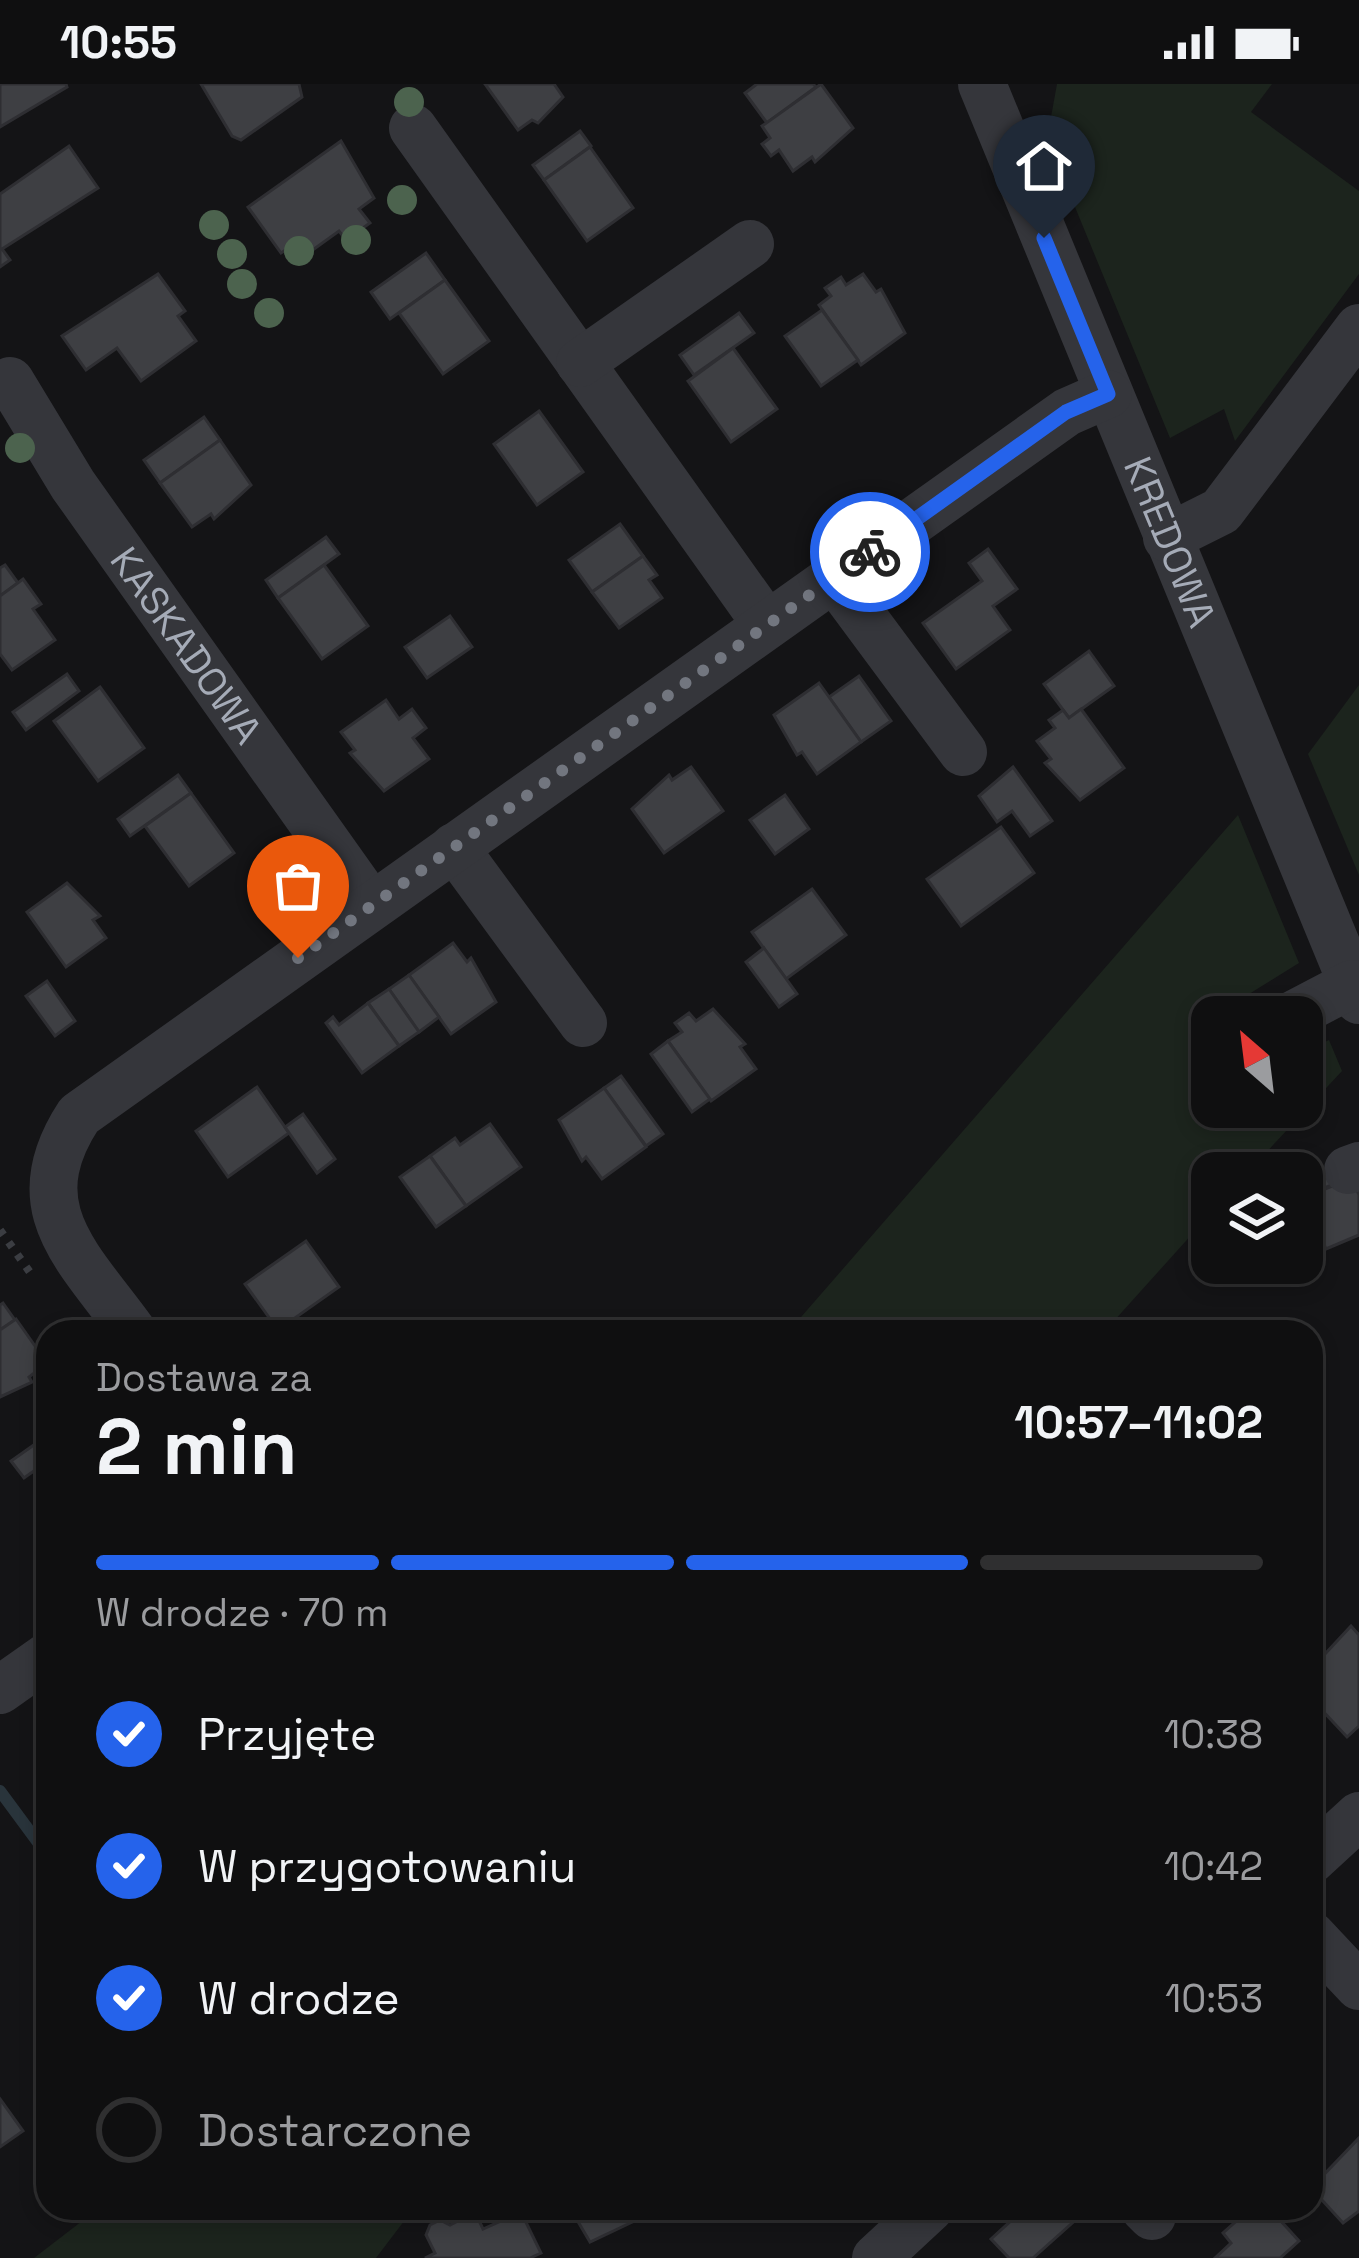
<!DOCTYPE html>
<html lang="pl">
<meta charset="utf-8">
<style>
:root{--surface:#0f0f10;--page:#1d1d1e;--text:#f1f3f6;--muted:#9b9c9f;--line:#2f2f30;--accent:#2563eb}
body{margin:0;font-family:"Space Grotesk",sans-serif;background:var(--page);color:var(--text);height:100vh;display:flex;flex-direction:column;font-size:45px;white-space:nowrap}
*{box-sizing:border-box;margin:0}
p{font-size:39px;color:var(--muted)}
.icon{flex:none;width:66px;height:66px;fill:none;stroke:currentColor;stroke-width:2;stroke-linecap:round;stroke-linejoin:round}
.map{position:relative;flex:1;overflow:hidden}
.side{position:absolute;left:36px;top:1236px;width:1287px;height:900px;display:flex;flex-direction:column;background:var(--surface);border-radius:36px;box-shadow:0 6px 18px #0003,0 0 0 3px var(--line)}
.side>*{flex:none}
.needle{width:78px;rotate:332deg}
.buttons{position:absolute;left:1191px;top:912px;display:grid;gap:24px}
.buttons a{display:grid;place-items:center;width:132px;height:132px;border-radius:24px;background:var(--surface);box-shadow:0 6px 18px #0003,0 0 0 3px var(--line);font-size:60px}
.pin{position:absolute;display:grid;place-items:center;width:102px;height:102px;color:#fff;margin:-123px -51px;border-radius:50% 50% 50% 0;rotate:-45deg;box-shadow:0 0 12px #0007}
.pin .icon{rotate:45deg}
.courier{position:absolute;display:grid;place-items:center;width:120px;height:120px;margin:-60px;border:9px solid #2563eb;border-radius:50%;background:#fff;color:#222;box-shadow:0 3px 15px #0007}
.head em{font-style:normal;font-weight:700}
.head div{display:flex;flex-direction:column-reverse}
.head{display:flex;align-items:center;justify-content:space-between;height:204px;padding:0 60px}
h1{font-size:78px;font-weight:700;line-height:90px}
.bar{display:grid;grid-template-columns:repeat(4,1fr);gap:18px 12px;align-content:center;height:144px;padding:0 60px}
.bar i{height:15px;border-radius:9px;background:var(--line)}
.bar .current{background:var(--accent)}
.bar p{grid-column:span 4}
ol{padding:0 60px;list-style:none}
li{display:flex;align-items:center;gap:36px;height:132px}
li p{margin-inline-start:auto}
li .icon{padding:12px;border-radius:50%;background:var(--accent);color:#fff;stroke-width:4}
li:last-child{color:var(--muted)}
li i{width:66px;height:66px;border:6px solid var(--line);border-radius:50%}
.status{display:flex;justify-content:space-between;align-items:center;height:84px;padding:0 60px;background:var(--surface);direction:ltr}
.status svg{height:33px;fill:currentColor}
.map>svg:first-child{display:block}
</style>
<div class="status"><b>10:55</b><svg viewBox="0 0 49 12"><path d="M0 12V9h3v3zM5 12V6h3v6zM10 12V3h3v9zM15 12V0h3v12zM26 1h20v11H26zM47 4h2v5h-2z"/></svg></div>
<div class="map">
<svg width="1359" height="2174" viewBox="0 0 1359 2174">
<rect width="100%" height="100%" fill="#141416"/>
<!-- green -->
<g fill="#1c241d">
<polygon points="1057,0 1272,0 1251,28 1359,107 1359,190 1235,357 1224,325 1170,354 1047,55"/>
<polygon points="1359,601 1359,791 1308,670"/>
<polygon points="1238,731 1299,879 1212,933 1194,959 1212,975 1212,1023 1302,1023 1302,969 1329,956 1342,987 1247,1089 1212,1089 1212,1128 1104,1248 788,1248"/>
<polygon points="99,2124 414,2124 376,2174 34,2174"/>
</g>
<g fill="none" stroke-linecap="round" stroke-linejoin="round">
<!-- stream -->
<polyline stroke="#29343b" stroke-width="12" points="0,1707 48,1772"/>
</g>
<!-- building -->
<g fill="#3e3f43" stroke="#2e2e32" stroke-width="3">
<polygon points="0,0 66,0 67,3 0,43"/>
<polygon points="201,0 299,0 302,13 241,56 232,52"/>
<polygon points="485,0 554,0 563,13 538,39 532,36 518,46"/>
<polygon points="757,0 813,0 816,3 767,39 745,9"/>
<polygon points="821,0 853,44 815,78 812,73 793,87 779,66 771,72 762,60 770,54 762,42"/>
<polygon points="580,47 591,62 544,96 533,81"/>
<polygon points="341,57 374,114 359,125 370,139 346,156 339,147 310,168 301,156 281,169 248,123"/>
<polygon points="69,62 98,104 2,165 10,176 0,183 0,110"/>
<polygon points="590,63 633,124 587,157 544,96"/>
<polygon points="426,169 445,196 390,235 371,208"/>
<polygon points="158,190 185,227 178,232 196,257 141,297 117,264 86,286 62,252"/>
<polygon points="863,190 876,208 881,205 905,249 861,281 819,221 831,212 825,204 841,193 846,201"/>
<polygon points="445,196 489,257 443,290 399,229"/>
<polygon points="822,226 858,276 821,302 785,252"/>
<polygon points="739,229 754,249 694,291 680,271"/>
<polygon points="733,264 777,325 731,358 688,297"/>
<polygon points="539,327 583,388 537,421 494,360"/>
<polygon points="204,333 220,356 160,399 144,376"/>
<polygon points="220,356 251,401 214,435 211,430 192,443 160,399"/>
<polygon points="620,440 643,472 592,508 569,476"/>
<polygon points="326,453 339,470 278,514 266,496"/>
<polygon points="988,465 1017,505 993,522 1010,546 956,585 923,539 982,497 969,479"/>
<polygon points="643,472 657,491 649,496 662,514 619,544 592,508"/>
<polygon points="5,481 18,499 0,512 0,484"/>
<polygon points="324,481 368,542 322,575 278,514"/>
<polygon points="23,495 41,520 33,525 55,556 12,586 0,570 0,512"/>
<polygon points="450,532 472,563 427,594 405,563"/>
<polygon points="1089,567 1114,602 1069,634 1044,600"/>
<polygon points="67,590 79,607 26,646 13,628"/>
<polygon points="859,592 891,637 861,658 829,613"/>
<polygon points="819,599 861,658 817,690 802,668 797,671 774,631"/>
<polygon points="100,603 144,664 98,697 54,637"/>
<polygon points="386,616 399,635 412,625 426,644 413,654 429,675 384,707 350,669 355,666 341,648"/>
<polygon points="1081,625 1124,684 1080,716 1045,679 1051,675 1037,657 1055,644 1049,636 1063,626 1069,634"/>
<polygon points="691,683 723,727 664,769 632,725 669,691 672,696"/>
<polygon points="1013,683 1052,737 1030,752 1012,727 997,738 979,712"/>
<polygon points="178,691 191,709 130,752 118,735"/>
<polygon points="191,709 234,769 189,802 145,742"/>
<polygon points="785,711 809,745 775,770 750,736"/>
<polygon points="1001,743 1034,789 961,842 927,795"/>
<polygon points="67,799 100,832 93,836 106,854 66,883 27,828"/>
<polygon points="812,805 846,851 786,895 752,848"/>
<polygon points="453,859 467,878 471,874 496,918 451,950 409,891"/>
<polygon points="764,864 797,910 779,923 746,878"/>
<polygon points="409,891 439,933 419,948 389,905"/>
<polygon points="47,897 75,937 55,952 26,912"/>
<polygon points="389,905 419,948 399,962 368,919"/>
<polygon points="368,919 399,962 362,989 326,939 333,933 339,941"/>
<polygon points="713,925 745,960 740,963 756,985 711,1017 668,957 682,948 675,939 689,929 696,937"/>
<polygon points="668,957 710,1015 692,1028 651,970"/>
<polygon points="621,992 663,1050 646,1062 604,1004"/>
<polygon points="257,1003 289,1049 228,1093 196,1047"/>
<polygon points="604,1004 646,1063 602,1095 586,1073 582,1077 559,1036"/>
<polygon points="303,1030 335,1075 317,1089 285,1043"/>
<polygon points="490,1040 521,1083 466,1122 430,1072 455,1054 460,1061"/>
<polygon points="430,1072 466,1122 436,1143 400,1093"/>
<polygon points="1342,1079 1347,1095 1309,1110 1302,1095"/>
<polygon points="1352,1094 1359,1111 1359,1151 1326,1165 1305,1113"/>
<polygon points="306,1157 339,1203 278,1246 245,1200"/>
<polygon points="3,1219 15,1236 0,1246 0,1221"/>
<polygon points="16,1235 47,1279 29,1293 32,1298 0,1313 0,1246"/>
<polygon points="48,1351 48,1377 24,1394 11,1377"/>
<polygon points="1351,1542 1359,1551 1359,1642 1347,1653 1320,1624 1311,1632 1311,1585"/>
<polygon points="0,2015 23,2047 0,2063"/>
<polygon points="1359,2054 1359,2127 1343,2139 1311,2104"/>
<polygon points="570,2124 643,2124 645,2132 590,2158"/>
<polygon points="1025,2124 1089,2124 1033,2174 1009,2174 991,2155"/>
<polygon points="1251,2124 1269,2124 1299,2157 1280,2174 1215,2174 1231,2159 1223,2149"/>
<polygon points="475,2128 483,2145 521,2128 541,2169 530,2174 425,2174 435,2169 426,2151 430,2141 440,2136 450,2141"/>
</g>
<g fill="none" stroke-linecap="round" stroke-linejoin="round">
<!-- path -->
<polyline stroke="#3b3d42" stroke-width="8" stroke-dasharray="6 9" stroke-linecap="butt" points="0,1146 34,1194"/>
<!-- minor -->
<g stroke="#35363b" stroke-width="48">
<path id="s1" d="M982 0 1359 916"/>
<polyline points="413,44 767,541"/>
<polyline points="580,279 750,160"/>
<path id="s2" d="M10 297 73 401 371 821"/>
<polyline points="1167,454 1221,427 1359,244"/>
<polyline points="834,494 963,668"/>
<polyline points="454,763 583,939"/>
<polyline points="1289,933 1352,900"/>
<polyline points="1348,1086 1359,1082"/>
<path d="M133 1248C78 1172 18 1124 79 1031L1067 328 1108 310"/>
<polyline points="0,1606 48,1572"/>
<polyline points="1311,1776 1359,1732"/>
<polyline points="1311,1851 1359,1902"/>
<polyline points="1144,2124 1152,2132"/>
<polyline points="876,2174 930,2124"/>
</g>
</g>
<!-- trees -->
<g fill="#4c634e">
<circle cx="409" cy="18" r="15"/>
<circle cx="402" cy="116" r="15"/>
<circle cx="214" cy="141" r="15"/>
<circle cx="356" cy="156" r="15"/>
<circle cx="299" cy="167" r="15"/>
<circle cx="232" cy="170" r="15"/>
<circle cx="242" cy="200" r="15"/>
<circle cx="269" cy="229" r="15"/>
<circle cx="20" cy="364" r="15"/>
</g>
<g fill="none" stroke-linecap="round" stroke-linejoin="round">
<!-- done -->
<polyline stroke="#72767f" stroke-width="12" stroke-dasharray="0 21.6" points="298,874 870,468"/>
<!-- route -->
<polyline stroke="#2563eb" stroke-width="15" points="870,468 1066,328 1108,310 1044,154"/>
</g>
<g text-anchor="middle" stroke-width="9" stroke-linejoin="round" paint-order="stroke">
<!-- street labels -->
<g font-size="39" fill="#a5abb7" stroke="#0f0f11">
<text dy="14" stroke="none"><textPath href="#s1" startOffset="495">KREDOWA</textPath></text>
<text dy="14" stroke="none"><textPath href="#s2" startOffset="318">KASKADOWA</textPath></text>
</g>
</g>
</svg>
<div class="buttons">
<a><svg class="needle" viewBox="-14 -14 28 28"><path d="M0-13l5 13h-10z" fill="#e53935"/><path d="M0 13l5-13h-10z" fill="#9b9c9f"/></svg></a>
<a><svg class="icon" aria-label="layers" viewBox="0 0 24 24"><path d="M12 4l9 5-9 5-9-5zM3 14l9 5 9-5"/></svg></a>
</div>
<div class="pin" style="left:298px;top:874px;background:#ea580c"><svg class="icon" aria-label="bag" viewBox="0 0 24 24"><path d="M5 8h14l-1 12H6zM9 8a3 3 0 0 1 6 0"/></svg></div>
<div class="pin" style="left:1044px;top:154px;background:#1f2937"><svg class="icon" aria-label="home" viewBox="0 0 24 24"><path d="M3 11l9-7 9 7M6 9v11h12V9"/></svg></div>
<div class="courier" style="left:870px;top:468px"><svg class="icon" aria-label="bike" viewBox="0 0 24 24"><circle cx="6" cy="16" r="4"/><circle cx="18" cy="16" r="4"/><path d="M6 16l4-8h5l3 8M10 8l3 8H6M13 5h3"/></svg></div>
<section class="side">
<div class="head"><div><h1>2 min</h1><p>Dostawa za</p></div><em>10:57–11:02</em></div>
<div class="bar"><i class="current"></i><i class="current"></i><i class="current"></i><i></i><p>W drodze · 70 m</p></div>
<ol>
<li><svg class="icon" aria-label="check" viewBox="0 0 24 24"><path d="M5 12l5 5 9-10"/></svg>Przyjęte<p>10:38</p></li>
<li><svg class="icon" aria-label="check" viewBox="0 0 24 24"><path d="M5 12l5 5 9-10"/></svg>W przygotowaniu<p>10:42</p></li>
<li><svg class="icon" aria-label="check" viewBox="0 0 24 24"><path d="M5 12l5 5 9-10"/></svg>W drodze<p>10:53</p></li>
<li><i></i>Dostarczone</li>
</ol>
</section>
</div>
